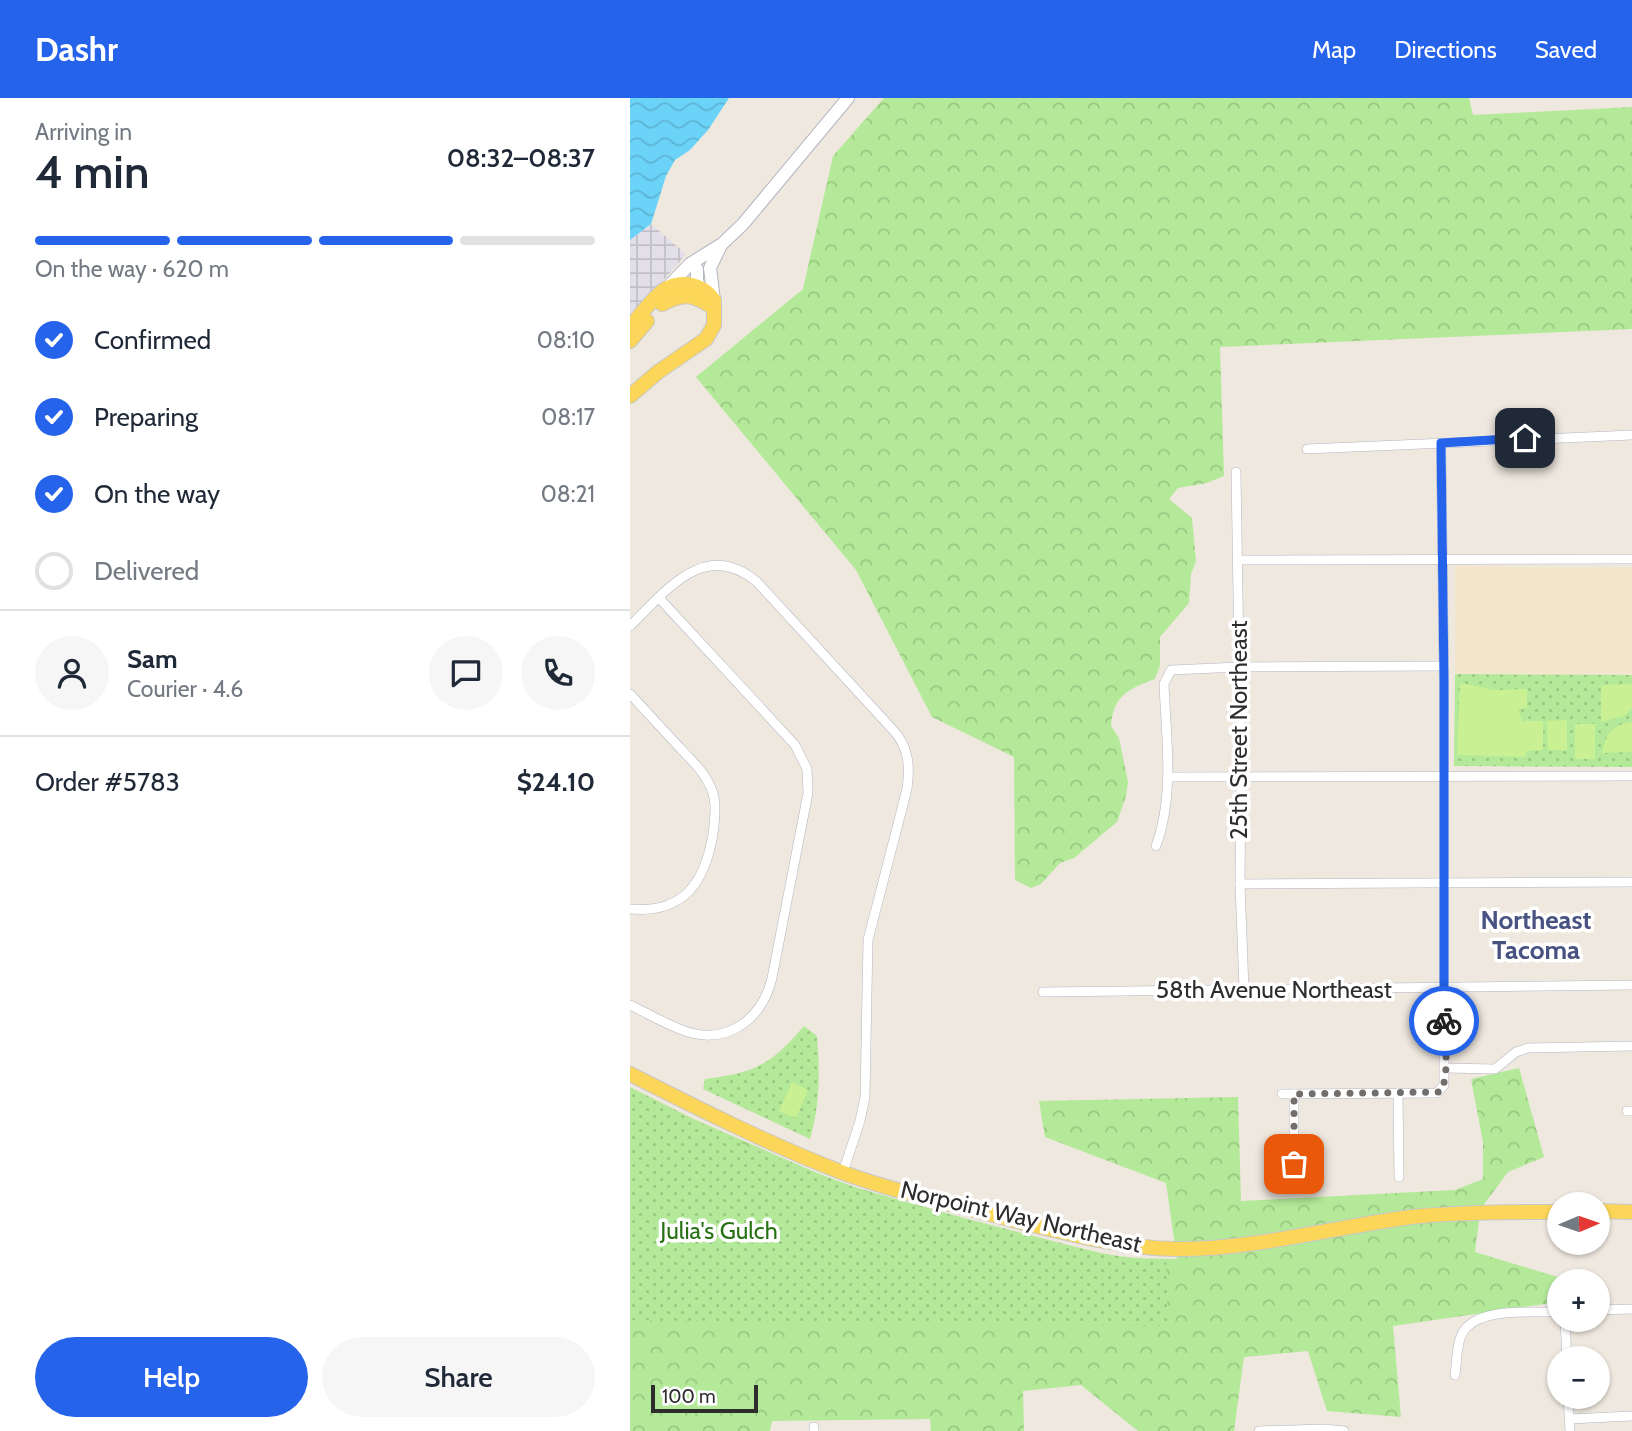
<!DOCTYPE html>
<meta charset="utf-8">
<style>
:root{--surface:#fff;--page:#f6f6f7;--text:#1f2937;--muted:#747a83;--line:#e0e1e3;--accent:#2563eb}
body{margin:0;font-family:Cabin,sans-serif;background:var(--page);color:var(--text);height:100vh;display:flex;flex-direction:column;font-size:26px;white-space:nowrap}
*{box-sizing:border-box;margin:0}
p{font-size:23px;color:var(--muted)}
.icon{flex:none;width:38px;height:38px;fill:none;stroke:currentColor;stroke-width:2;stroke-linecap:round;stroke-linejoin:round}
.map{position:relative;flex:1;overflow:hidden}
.details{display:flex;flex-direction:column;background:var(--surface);width:630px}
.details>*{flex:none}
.needle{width:46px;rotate:88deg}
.fabs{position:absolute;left:917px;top:1094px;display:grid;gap:14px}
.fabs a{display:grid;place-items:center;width:63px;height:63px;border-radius:50%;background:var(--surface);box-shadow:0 2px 5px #0004;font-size:35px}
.scale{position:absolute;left:21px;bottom:18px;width:107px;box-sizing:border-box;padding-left:7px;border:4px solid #2d2d2d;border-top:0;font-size:19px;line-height:24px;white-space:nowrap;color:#2d2d2d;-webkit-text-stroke:5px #fff;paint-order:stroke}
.pin{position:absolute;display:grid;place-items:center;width:60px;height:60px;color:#fff;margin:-30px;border-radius:14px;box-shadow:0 4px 10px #0006}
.courier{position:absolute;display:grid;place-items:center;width:70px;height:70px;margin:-35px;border:5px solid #2563eb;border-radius:50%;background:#fff;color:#222;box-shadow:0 2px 9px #0007}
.summary em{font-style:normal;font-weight:600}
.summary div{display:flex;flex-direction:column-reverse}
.summary{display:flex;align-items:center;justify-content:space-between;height:119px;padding:0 35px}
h1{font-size:46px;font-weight:600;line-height:52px}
.bar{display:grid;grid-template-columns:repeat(4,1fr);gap:10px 7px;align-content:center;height:84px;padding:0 35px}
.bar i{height:9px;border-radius:5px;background:var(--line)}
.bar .active{background:var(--accent)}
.bar p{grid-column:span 4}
.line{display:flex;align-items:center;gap:18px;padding:0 35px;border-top:2px solid var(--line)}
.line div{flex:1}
.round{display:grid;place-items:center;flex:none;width:74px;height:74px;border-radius:37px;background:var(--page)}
ol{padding:0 35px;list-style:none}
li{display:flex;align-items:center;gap:21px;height:77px}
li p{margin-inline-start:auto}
li .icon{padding:7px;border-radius:50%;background:var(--accent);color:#fff;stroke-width:4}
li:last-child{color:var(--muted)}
li i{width:38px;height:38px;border:4px solid var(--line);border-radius:50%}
.cta{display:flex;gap:14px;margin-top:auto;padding:14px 35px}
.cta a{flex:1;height:80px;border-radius:42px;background:var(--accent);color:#fff;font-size:28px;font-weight:600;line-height:80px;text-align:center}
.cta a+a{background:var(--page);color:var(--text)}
header{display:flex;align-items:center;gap:42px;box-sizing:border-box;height:98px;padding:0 35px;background:var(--accent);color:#fff}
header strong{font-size:33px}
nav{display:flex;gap:38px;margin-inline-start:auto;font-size:24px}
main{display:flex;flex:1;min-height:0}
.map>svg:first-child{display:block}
</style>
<header>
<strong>Dashr</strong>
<nav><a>Map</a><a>Directions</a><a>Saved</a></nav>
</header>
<main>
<section class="details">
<div class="summary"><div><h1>4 min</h1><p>Arriving in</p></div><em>08:32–08:37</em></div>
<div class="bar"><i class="active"></i><i class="active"></i><i class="active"></i><i></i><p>On the way · 620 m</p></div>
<ol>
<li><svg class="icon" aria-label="check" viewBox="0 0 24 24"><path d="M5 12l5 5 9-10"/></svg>Confirmed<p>08:10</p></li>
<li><svg class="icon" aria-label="check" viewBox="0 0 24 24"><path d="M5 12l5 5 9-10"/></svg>Preparing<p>08:17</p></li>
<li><svg class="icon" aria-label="check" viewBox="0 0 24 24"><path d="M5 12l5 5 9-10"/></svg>On the way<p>08:21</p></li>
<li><i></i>Delivered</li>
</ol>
<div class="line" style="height:126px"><a class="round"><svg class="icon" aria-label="person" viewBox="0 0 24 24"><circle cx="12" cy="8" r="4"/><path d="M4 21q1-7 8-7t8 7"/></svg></a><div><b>Sam</b><p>Courier · 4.6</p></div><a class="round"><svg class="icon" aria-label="chat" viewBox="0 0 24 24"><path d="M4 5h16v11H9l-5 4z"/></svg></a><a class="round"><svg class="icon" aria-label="phone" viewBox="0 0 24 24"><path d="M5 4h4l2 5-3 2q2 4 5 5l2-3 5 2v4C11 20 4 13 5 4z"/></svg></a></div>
<div class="line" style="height:91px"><div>Order #5783</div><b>$24.10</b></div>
<div class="cta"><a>Help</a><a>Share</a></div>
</section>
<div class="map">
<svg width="1002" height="1333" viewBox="0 0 1002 1333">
<defs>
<pattern id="industrial-grid" width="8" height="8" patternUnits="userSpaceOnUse" patternTransform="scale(1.75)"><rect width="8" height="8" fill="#e2dfe8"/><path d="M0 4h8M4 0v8" fill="none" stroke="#c2c0c7"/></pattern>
<pattern id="forest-crowns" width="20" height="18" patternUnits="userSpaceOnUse" patternTransform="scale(1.75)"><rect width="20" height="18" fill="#b3e998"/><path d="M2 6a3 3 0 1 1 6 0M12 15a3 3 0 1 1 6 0" fill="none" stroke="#9ac883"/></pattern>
<pattern id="park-dots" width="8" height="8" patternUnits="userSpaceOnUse" patternTransform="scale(1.75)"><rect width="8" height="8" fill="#b3e998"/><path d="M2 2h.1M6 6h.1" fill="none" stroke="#9ac883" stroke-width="1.8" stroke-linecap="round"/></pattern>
<pattern id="water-waves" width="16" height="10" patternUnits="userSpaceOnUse" patternTransform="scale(1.75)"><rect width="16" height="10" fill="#6bd2f8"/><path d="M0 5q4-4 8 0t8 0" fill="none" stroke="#5db5d5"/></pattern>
</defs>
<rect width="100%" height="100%" fill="#efe8df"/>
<!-- industrial -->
<polygon fill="url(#industrial-grid)" points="21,126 56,156 0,221 0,142"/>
<!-- education -->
<polygon fill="#f2e6cd" points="825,468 1002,469 1002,577 825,576"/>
<!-- forest -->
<g fill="url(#forest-crowns)">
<path d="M254 0H839L843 17 1002 9V231L590 249 594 378 577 385 548 390 539 401 562 420 566 463 561 476 559 505 530 539V567L525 581C498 591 483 598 481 628L489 640 498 684 496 698 487 724 444 760 430 765 411 786 401 790 385 782 384 659 302 619 226 472 66 279 173 191 203 58Z"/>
<polygon points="889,970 914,1059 878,1074 855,1105 850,1115 845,1154 934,1181 934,1183 929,1183 929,1204 763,1228 771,1319 697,1313 678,1253 614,1259 604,1333 508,1333 451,1287 393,1293 394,1333 301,1333 300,1321 142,1323 140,1333 0,1333 0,990 43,1012 210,1085 408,1141 494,1160 547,1161 536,1085 415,1039 409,1003 608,999 611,1103 825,1092 853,1081 853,1044 841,981"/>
</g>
<!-- park -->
<g fill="url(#park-dots)">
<polygon points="825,576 1002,577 1002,669 824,668"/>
<path d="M174 928 187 938C190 974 190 1007 180 1041L73 991 75 981C126 975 140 967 174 928Z"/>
<polygon points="0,989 121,1050 248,1098 473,1156 536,1164 538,1228 0,1222"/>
</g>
<!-- pitch -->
<g fill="#c9f193">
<polygon points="830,585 867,592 897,591 897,610 888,611 893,625 894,623 913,623 913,652 896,653 896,659 829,657 827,655"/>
<polygon points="1002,586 1002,610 994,618 971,624 971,589 974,587"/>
<polygon points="937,622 937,652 918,652 917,623"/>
<path d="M1002 624V654L972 655C976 635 982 627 1002 624Z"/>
<rect x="945" y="626" width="20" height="35"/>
<polygon points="162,984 178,992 166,1020 149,1013"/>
</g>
<!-- water -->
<polygon fill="url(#water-waves)" points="0,0 99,0 78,32 60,52 45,62 36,78 21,126 0,142"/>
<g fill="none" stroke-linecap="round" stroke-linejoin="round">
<defs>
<g id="minor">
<polyline points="677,351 1002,337"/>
<polyline points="606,374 611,679 610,786 614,891"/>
<polyline points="607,462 1002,461"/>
<path d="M0 528C36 493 75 440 127 484L264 633C279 650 280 669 277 691L238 842 235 999 230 1023 213 1074"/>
<path d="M0 596C17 614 34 633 51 651 60 661 72 671 78 684 88 700 85 718 83 736 75 784 54 816 0 811"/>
<polyline points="538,679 1002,678"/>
<path d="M526 748C545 697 536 639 534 586L541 572 609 569 814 568"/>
<polyline points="610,786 1002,784"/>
<polyline points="413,894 1002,887"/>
<path d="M0 907C19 916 40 929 61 935 102 945 133 918 142 880L178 695 177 671 165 647 29 500"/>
<polyline points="815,970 865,971 886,954 898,950 1002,948"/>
<polyline points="768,995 769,1079"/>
<polyline points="652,996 807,995 814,987 814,584 811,345"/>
<polyline points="664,996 664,1089"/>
<polyline points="997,1013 1002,1013"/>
<polyline points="968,1212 1002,1211"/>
<polyline points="935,1222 937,1260"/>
<path d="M825 1277C827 1265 826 1250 831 1238 843 1208 902 1215 929 1214"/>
<polyline points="938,1298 940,1333"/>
<polyline points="939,1321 1002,1318"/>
<polyline points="184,1329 184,1333"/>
<polyline points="629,1333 693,1331 714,1333"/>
</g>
<g id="secondary">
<polyline points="67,171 67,183 72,197"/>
<polyline points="35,192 60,166 92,146 113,126 218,0"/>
<polyline points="84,202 80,170 90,149"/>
</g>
<g id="primary">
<path d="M32 206C54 194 63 196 84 210"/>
<path d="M0 229C10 218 22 200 34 192 51 181 73 186 84 202V227L76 241 28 274 0 298"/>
<polyline points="0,243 17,223"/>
<path d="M0 976C69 1011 139 1046 211 1074 265 1094 323 1106 379 1121 433 1134 490 1150 545 1151 621 1152 705 1129 781 1119 830 1114 880 1114 929 1114"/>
<polyline points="968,1113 1002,1114"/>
</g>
</defs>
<!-- minor casing -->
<use href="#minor" stroke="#b3b5c1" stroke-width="10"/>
<!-- secondary casing -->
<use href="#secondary" stroke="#b3b5c1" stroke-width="14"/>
<!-- primary casing -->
<use href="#primary" stroke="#c8c8c8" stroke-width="16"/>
<!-- minor -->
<use href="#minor" stroke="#fff" stroke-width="9"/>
<!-- secondary -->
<use href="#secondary" stroke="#fff" stroke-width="12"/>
<!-- primary -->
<use href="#primary" stroke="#fbd658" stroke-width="14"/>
</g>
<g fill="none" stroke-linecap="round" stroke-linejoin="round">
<!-- done -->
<path stroke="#716e6b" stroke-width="7" stroke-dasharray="0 12.6" d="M664 1066V996L810 994C820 980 815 941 814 923"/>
<!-- route -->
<polyline stroke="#2563eb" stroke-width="9" points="814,923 814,584 811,345 895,340"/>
</g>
<g text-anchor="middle" stroke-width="7" stroke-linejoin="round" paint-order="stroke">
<!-- street labels -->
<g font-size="24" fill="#2d2d2d" stroke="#fff">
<text transform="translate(609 632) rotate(-90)" y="8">25th Street Northeast</text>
<text x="644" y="900">58th Avenue Northeast</text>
<text transform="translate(391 1119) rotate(13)" y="8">Norpoint Way Northeast</text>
</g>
<!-- park labels -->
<g font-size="24" fill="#287215" stroke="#fff">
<text x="89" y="1141">Julia's Gulch</text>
</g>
<!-- neighbourhood labels -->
<g font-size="26" font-weight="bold" fill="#495382" stroke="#fff">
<text x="906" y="831">Northeast<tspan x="906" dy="30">Tacoma</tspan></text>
</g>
</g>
</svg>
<div class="fabs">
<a><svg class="needle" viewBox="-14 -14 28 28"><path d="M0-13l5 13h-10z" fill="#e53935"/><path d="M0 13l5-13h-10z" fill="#747a83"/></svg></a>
<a>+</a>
<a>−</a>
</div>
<div class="scale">100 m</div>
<div class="pin" style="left:664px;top:1066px;background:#ea580c"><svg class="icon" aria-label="bag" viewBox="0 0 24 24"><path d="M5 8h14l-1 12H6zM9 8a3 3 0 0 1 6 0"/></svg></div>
<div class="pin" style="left:895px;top:340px;background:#1f2937"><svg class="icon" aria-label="home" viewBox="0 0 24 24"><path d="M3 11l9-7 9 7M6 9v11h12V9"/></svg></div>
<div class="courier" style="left:814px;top:923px"><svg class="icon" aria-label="bike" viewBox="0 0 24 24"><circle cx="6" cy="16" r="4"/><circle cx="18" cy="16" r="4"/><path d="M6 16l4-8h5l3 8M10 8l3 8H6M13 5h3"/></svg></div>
</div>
</main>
